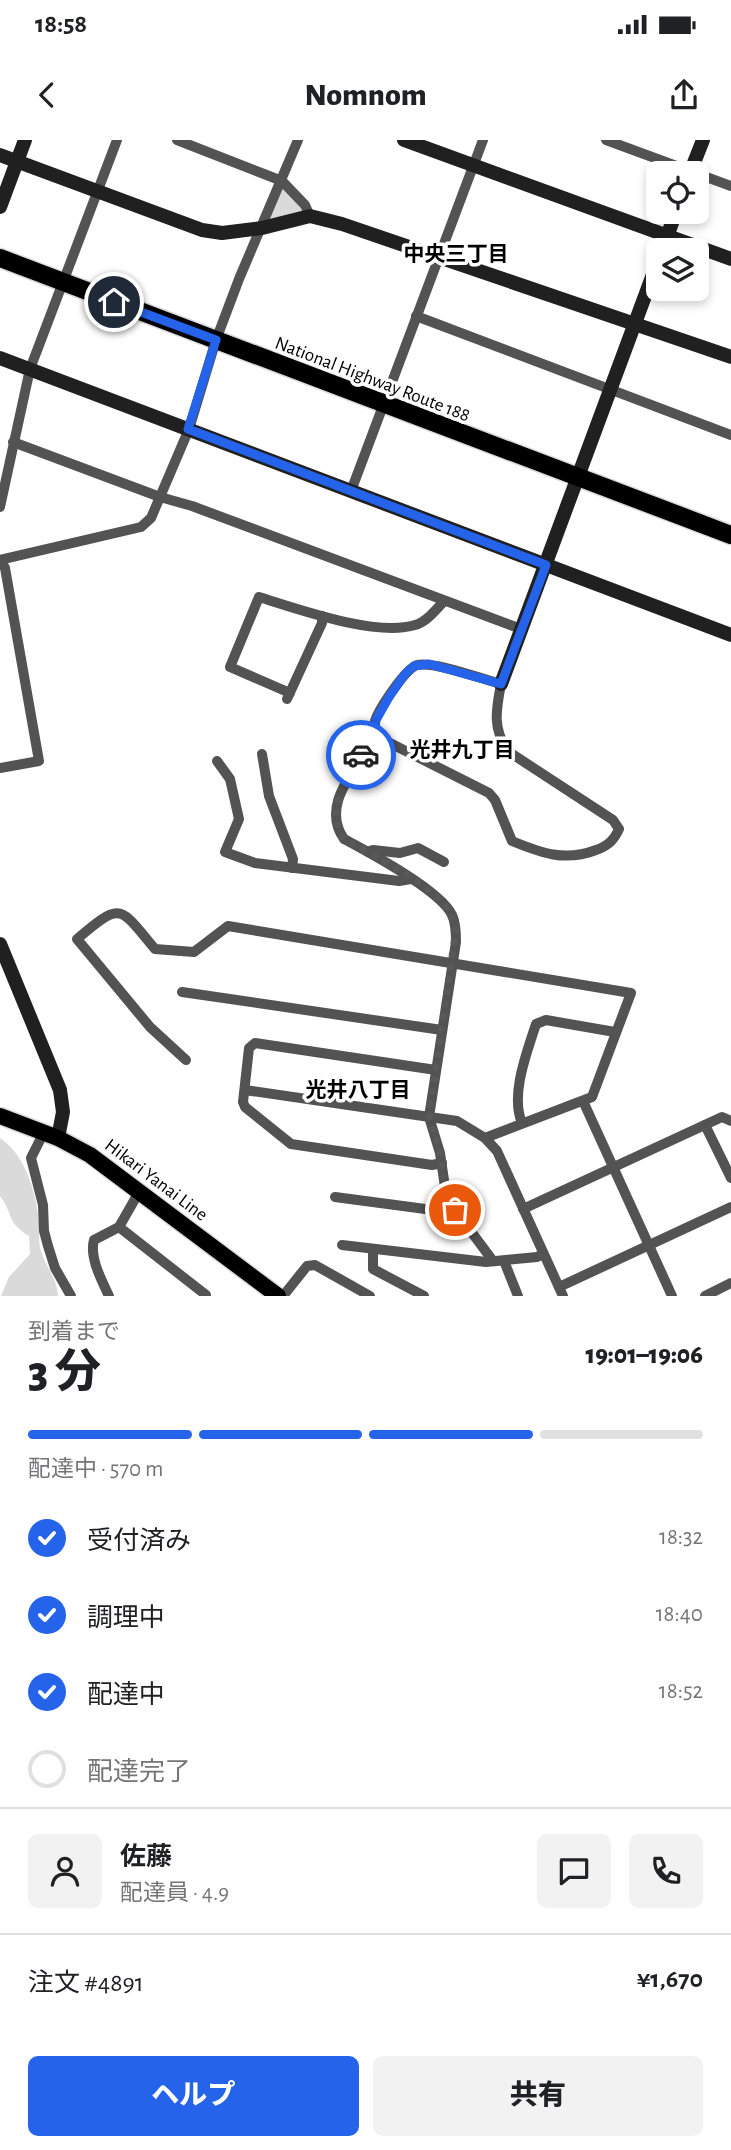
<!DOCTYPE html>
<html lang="ja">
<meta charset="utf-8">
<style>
:root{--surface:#fff;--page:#f2f2f2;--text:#202124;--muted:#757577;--line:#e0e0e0;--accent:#2563eb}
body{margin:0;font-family:"Alegreya Sans","Noto Sans JP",sans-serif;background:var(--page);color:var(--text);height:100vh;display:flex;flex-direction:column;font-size:26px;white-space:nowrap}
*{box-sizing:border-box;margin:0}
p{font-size:23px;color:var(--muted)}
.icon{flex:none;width:38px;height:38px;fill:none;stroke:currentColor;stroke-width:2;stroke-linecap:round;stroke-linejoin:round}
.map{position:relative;height:1156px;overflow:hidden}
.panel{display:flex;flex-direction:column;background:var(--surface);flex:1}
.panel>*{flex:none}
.tools{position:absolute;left:646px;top:21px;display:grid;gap:14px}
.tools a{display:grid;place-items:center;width:63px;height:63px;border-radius:10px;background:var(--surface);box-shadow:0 4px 10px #0003;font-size:35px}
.pin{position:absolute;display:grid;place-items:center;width:60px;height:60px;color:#fff;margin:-30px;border:4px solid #fff;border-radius:50%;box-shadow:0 2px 7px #0007}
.courier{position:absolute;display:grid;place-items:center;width:70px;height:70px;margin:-35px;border:5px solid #2563eb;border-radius:50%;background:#fff;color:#222;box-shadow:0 2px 9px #0007}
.overview em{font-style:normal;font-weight:800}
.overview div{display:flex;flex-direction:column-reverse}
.overview{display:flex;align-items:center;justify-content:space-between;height:119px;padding:0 28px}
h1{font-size:46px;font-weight:800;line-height:52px}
.bar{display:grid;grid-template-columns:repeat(4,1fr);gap:10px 7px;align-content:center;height:84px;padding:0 28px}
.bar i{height:9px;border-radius:5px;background:var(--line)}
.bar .current{background:var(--accent)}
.bar p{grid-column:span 4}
.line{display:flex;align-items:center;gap:18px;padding:0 28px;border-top:2px solid var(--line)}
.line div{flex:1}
.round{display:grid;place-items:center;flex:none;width:74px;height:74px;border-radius:10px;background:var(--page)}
ol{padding:0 28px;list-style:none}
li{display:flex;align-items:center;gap:21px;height:77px}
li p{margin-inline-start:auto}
li .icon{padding:7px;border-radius:50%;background:var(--accent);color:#fff;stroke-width:4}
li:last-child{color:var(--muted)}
li i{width:38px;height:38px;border:4px solid var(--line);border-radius:50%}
.action{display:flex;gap:14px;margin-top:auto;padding:14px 28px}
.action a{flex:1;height:80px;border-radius:10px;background:var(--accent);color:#fff;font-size:28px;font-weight:800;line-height:80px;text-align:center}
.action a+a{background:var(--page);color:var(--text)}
.status{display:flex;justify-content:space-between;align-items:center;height:49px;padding:0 35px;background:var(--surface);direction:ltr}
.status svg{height:19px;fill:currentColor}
header{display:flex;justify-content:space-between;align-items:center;height:91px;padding:0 28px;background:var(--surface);font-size:32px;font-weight:800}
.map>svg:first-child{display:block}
</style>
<div class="status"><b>18:58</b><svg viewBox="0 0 49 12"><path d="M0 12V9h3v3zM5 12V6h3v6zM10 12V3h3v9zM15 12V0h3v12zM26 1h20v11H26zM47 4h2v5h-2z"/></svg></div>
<header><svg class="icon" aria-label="back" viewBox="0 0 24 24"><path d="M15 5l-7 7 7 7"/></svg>Nomnom<svg class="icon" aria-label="share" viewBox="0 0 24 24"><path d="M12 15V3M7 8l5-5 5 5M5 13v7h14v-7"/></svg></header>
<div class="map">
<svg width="731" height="1156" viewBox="0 0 731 1156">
<rect width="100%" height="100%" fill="#fff"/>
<!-- green -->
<g fill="#dadada">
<polygon points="283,44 307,74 259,85"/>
<path d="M0 998C26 1015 37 1055 39 1084 40 1094 38 1102 41 1111 46 1128 57 1138 58 1156H1L9 1137 30 1114 29 1096C6 1082 14 1075 0 1056Z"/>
</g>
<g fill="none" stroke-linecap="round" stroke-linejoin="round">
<defs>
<polyline id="primary" points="0,976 58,998 90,1015 278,1156"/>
<polyline id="highway" points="0,118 731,395"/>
</defs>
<!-- primary casing -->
<use href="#primary" stroke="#dbdbdb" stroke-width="19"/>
<!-- highway casing -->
<use href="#highway" stroke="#dbdbdb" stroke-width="21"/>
<!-- street -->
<g stroke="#535353" stroke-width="10">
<polyline points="177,0 282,41 305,65 310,76"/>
<polyline points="606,0 731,46"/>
<polyline points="416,176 731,295"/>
<polyline points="13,302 160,357 192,366 521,489"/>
<polyline points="351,351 483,0"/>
<polyline points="0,367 30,229 117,0"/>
<polyline points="0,420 141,387 151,378 189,289 216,200 239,139 298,0"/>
<polyline points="0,420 5,428 39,621 0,628"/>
<path d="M290 553 230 527 259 457C298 469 376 497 415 485 426 482 436 470 444 461"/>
<polyline points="287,559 322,483 322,476"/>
<path d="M374 595 489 653 495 660 512 701C541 713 565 722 596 710 608 706 614 700 619 689L613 680 509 612C492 590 496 570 501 544 482 539 434 521 417 525 405 529 379 569 375 581 374 586 375 592 373 597 359 628 319 663 344 699 370 713 440 750 452 775 456 783 456 793 456 802L429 977 440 1013 445 1047 455 1070 493 1121"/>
<polyline points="262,614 269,656 293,719 292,728"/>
<polyline points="217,621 230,639 239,679 225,712 255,723 399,741 411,739"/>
<polyline points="368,712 373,710 400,713 418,708 444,722"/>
<polyline points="182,852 442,890"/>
<path d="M186 920 150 887 77 799C122 761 119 766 155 809L194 812 228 786 631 853 592 957 485 998"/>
<polyline points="436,930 255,903 249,908 243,962 245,967 291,1004 432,1025 442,1023"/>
<polyline points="245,950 457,981 485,998 497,1011 563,1156"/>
<polyline points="583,961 672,1156"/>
<path d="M522 983C510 955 527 912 536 884L546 880 615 892"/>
<polyline points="705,985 731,1038"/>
<polyline points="44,992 31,1018 43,1065 44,1091 48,1106 55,1128 71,1156"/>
<polyline points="335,1057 448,1072 455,1070"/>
<polyline points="523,1069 722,977 731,981"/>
<polyline points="119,1087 206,1155"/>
<polyline points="342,1105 486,1122 537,1117 543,1114"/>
<polyline points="373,1109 373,1129 424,1156"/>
<polyline points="504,1121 518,1156"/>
<polyline points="559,1147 731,1067"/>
<path d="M109 1156C102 1141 89 1117 94 1100L119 1087 139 1052"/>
<polyline points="283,1156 307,1126 315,1125 370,1156"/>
<polyline points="705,1156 731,1143"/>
</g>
<!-- secondary -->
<g stroke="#202020" stroke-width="14">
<polyline points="404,0 731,119"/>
<polyline points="0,15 202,90 222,93 262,88 310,76 342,84 731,217"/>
<polyline points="690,33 703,0"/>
<polyline points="0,67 25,0"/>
<polyline points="662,110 676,72"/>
<polyline points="0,218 731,495"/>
<polyline points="501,544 658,121"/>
<polyline points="0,804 60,950 63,972 58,998"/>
</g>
<!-- primary -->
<use href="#primary" stroke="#000" stroke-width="16"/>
<!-- highway -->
<use href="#highway" stroke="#000" stroke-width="18"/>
</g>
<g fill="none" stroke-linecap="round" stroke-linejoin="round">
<!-- done -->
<path stroke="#595959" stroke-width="7" stroke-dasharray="0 12.6" d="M361 615C346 640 325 671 344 699 371 714 425 742 444 764 451 772 453 779 456 788L429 977 440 1013 445 1047 455 1070"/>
<!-- route -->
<polyline stroke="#2563eb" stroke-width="9" points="114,162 216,200 188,289 546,425 501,544 429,524 414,526 405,534 389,557 376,580 374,595 361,615"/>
</g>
<g text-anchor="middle" stroke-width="7" stroke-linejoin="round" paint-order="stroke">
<!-- street labels -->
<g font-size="19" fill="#000" stroke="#fff">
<text transform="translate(373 238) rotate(21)" y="7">National Highway Route 188</text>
<text transform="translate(157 1039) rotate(37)" y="7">Hikari Yanai Line</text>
</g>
<!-- neighbourhood labels -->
<g font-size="21" font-weight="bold" fill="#000" stroke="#fff">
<text x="456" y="121">中央三丁目</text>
<text x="462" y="617">光井九丁目</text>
<text x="358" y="957">光井八丁目</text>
</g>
</g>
</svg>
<div class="tools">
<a><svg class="icon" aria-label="locate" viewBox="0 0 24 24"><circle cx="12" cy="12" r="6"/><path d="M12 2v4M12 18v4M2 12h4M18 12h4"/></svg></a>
<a><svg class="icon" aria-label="layers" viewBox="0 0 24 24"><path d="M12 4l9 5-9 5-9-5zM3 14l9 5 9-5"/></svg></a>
</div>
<div class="pin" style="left:455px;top:1070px;background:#ea580c"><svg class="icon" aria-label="bag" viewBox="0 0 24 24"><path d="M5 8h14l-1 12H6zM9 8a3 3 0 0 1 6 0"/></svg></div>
<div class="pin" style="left:114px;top:162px;background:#1f2937"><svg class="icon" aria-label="home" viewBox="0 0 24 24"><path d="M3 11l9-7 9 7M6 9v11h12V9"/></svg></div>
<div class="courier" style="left:361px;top:615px"><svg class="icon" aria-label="car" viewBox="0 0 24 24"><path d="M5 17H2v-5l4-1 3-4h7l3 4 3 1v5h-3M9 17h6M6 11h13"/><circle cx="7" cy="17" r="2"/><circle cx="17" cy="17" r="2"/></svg></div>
</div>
<section class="panel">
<div class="overview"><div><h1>3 分</h1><p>到着まで</p></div><em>19:01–19:06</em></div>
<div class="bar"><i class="current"></i><i class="current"></i><i class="current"></i><i></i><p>配達中 · 570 m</p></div>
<ol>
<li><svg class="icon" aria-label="check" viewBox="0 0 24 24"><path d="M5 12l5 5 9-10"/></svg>受付済み<p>18:32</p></li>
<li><svg class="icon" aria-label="check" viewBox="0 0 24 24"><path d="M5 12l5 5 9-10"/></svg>調理中<p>18:40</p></li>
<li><svg class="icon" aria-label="check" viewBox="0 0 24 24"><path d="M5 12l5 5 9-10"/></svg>配達中<p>18:52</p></li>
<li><i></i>配達完了</li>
</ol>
<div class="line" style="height:126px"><a class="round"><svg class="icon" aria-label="person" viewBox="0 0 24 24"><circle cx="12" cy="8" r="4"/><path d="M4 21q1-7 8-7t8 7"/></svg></a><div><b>佐藤</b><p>配達員 · 4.9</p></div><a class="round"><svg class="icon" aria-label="chat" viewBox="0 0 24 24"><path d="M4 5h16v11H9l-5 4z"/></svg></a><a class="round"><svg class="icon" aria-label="phone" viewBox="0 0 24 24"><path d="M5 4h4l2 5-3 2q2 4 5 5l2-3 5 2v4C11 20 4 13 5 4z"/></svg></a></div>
<div class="line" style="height:91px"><div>注文 #4891</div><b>¥1,670</b></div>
<div class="action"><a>ヘルプ</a><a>共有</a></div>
</section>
